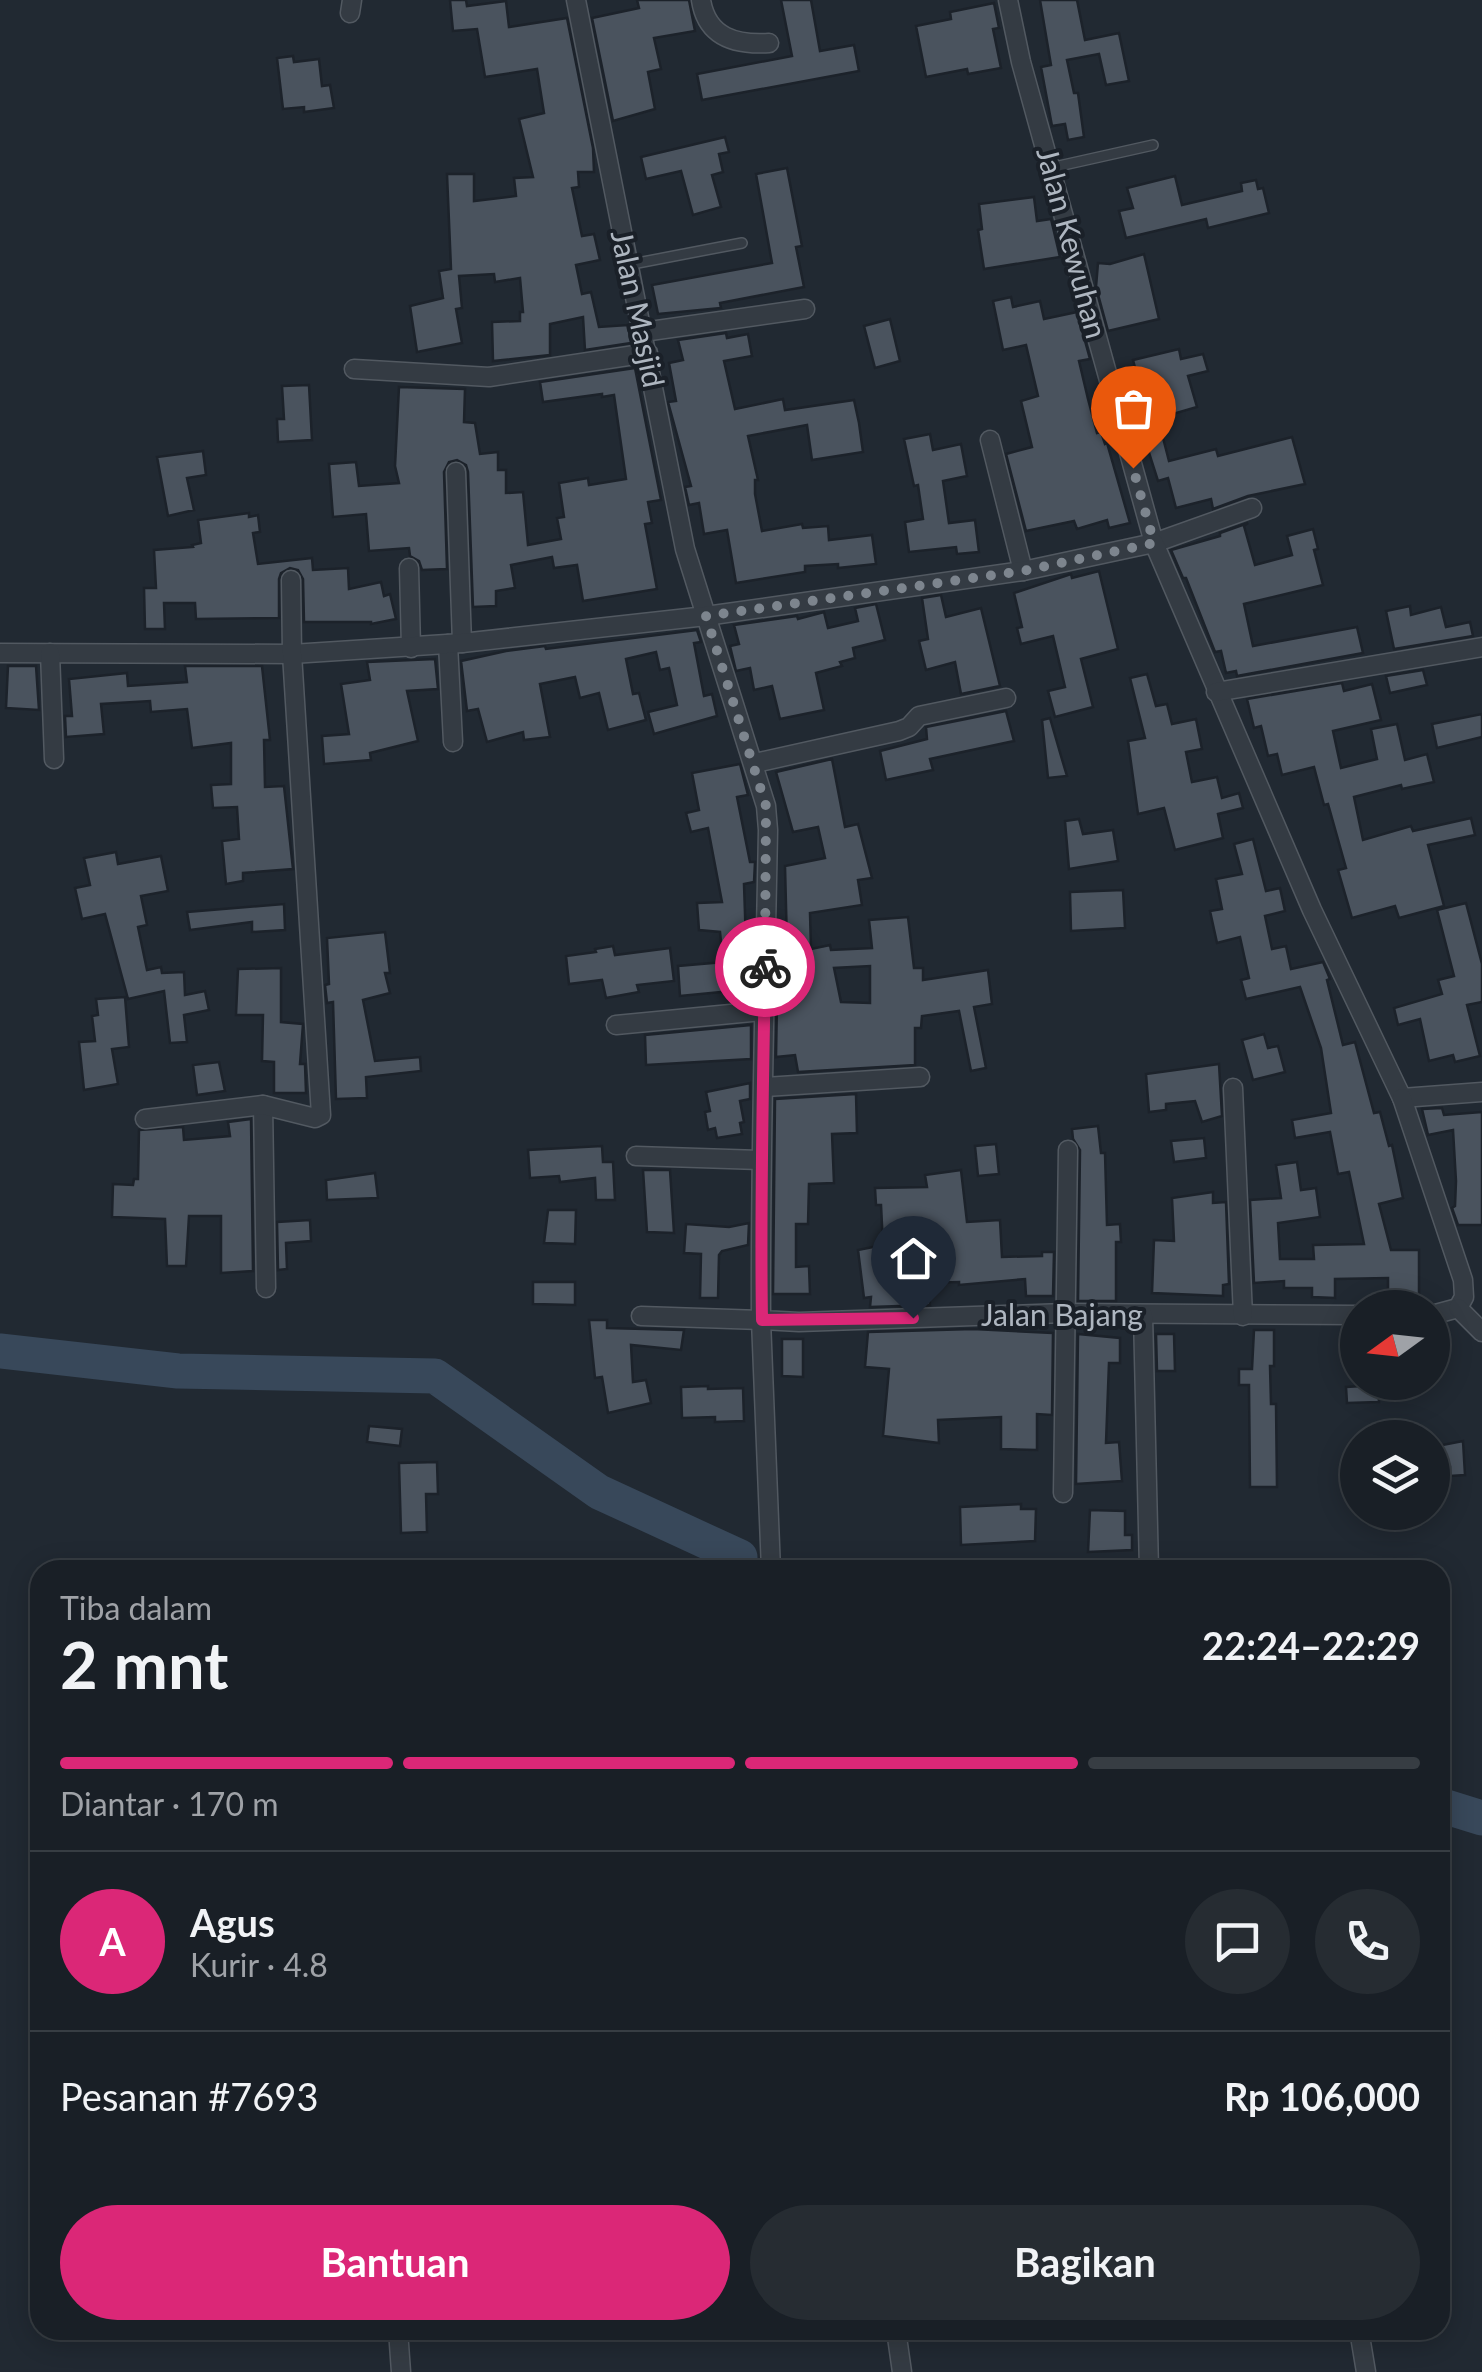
<!DOCTYPE html>
<html lang="id">
<meta charset="utf-8">
<style>
:root{--surface:#191f26;--page:#262c32;--text:#f1f3f6;--muted:#9fa2a7;--line:#373d43;--accent:#db2777}
body{margin:0;font-family:Lato,sans-serif;background:var(--page);color:var(--text);height:100vh;display:flex;flex-direction:column;font-size:38px;white-space:nowrap}
*{box-sizing:border-box;margin:0}
p{font-size:32px;color:var(--muted)}
.icon{flex:none;width:55px;height:55px;fill:none;stroke:currentColor;stroke-width:2;stroke-linecap:round;stroke-linejoin:round}
.map{position:relative;flex:1;overflow:hidden}
.panel{position:absolute;left:30px;top:1560px;width:1420px;height:780px;display:flex;flex-direction:column;background:var(--surface);border-radius:30px;box-shadow:0 5px 25px #0003,0 0 0 2px var(--line)}
.panel>*{flex:none}
.needle{width:65px;rotate:255deg}
.tools{position:absolute;left:1340px;top:1290px;display:grid;gap:20px}
.tools a{display:grid;place-items:center;width:110px;height:110px;border-radius:50%;background:var(--surface);box-shadow:0 5px 25px #0003,0 0 0 2px var(--line);font-size:50px}
.pin{position:absolute;display:grid;place-items:center;width:85px;height:85px;color:#fff;margin:-102px -42px;border-radius:50% 50% 50% 0;rotate:-45deg;box-shadow:0 0 10px #0007}
.pin .icon{rotate:45deg}
.courier{position:absolute;display:grid;place-items:center;width:100px;height:100px;margin:-50px;border:8px solid #db2777;border-radius:50%;background:#fff;color:#222;box-shadow:0 2px 12px #0007}
.overview em{font-style:normal;font-weight:700}
.overview div{display:flex;flex-direction:column-reverse}
.overview{display:flex;align-items:center;justify-content:space-between;height:170px;padding:0 30px}
h1{font-size:65px;font-weight:700;line-height:75px}
.bar{display:grid;grid-template-columns:repeat(4,1fr);gap:15px 10px;align-content:center;height:120px;padding:0 30px}
.bar i{height:12px;border-radius:8px;background:var(--line)}
.bar .selected{background:var(--accent)}
.bar p{grid-column:span 4}
.line{display:flex;align-items:center;gap:25px;padding:0 30px;border-top:2px solid var(--line)}
.line div{flex:1}
.round{display:grid;place-items:center;flex:none;width:105px;height:105px;border-radius:52px;background:var(--page)}
.action{display:flex;gap:20px;margin-top:auto;padding:20px 30px}
.action a{flex:1;height:115px;border-radius:60px;background:var(--accent);color:#fff;font-size:40px;font-weight:700;line-height:115px;text-align:center}
.action a+a{background:var(--page);color:var(--text)}
.map>svg:first-child{display:block}
</style>
<div class="map">
<svg width="1482" height="2372" viewBox="0 0 1482 2372">
<rect width="100%" height="100%" fill="#212932"/>
<g fill="none" stroke-linecap="round" stroke-linejoin="round">
<!-- river -->
<g stroke="#38485a" stroke-width="35">
<polyline points="0,1351 178,1371 435,1376 599,1492 740,1557"/>
<polyline points="1440,1805 1482,1818"/>
</g>
</g>
<!-- building -->
<g fill="#4a535e" stroke="#1c222a" stroke-width="2.5" fill-rule="evenodd">
<polygon points="450,0 466,0 467,6 506,1 509,27 567,18 593,148 594,172 578,172 579,187 572,188 582,236 594,234 600,260 576,265 582,294 591,292 599,327 628,325 631,343 585,350 583,317 550,324 550,355 493,361 492,322 520,321 520,312 523,312 520,278 495,282 494,274 459,276 462,308 456,309 462,343 417,352 410,306 443,298 439,271 451,269 447,174 474,174 474,201 516,196 514,178 533,177 519,119 544,113 537,69 485,77 477,29 453,31"/>
<polygon points="637,0 689,0 695,31 654,38 661,69 648,72 655,109 613,121 592,18 639,8"/>
<polygon points="781,0 811,0 820,51 854,45 859,71 702,100 697,74 792,56"/>
<polygon points="1040,0 1077,0 1085,40 1119,33 1129,81 1106,85 1099,54 1067,60 1074,93 1078,93 1084,137 1068,140 1065,124 1052,126 1041,67 1051,65"/>
<polygon points="994,3 999,28 993,29 1001,68 968,74 967,69 926,77 916,26 951,19 950,12"/>
<polygon points="293,56 294,62 319,59 322,86 330,85 334,108 304,112 304,107 283,109 277,58"/>
<polygon points="725,137 729,152 719,154 723,172 712,175 721,207 693,215 681,171 646,179 641,157"/>
<polygon points="787,168 802,246 796,247 804,287 720,303 721,308 658,314 652,285 772,263 756,174"/>
<polygon points="1175,176 1182,205 1242,191 1241,183 1256,180 1258,189 1263,188 1269,213 1208,228 1206,219 1126,238 1119,211 1133,208 1127,188"/>
<polygon points="1034,197 1037,221 1051,219 1060,257 984,269 978,230 982,229 979,204"/>
<polygon points="1144,254 1159,319 1108,331 1096,287 1098,263 1110,264"/>
<polygon points="1011,297 1013,307 1040,301 1044,319 1077,312 1090,359 1079,361 1088,399 1097,433 1101,432 1105,444 1107,443 1130,523 1109,528 1107,520 1077,529 1074,521 1026,531 1006,454 1032,447 1021,401 1038,396 1026,345 1003,350 993,301"/>
<polygon points="890,319 900,361 875,368 864,326"/>
<polygon points="726,333 727,338 748,334 752,356 724,361 735,409 783,399 785,410 854,400 859,423 863,452 812,460 807,425 748,436 758,480 755,480 755,494 762,531 802,524 803,528 828,526 829,540 872,535 876,564 838,568 838,564 805,566 805,572 736,583 727,530 704,534 699,503 689,505 685,487 691,486 668,402 676,401 669,363 683,360 678,340"/>
<polygon points="1179,349 1181,359 1203,354 1208,371 1188,376 1197,407 1149,421 1133,360"/>
<polygon points="635,368 661,500 648,502 652,523 645,524 657,589 583,601 577,565 554,568 552,557 511,565 515,588 496,591 496,606 473,607 468,472 466,465 457,460 449,462 444,472 447,569 422,570 419,561 410,556 409,548 369,551 366,514 333,517 329,464 356,462 359,486 399,483 395,466 399,387 465,389 464,422 475,423 480,454 498,452 498,470 506,470 506,493 523,492 528,545 561,539 557,518 564,517 559,483 588,478 589,485 626,479 614,395 602,397 602,394 543,402 540,382"/>
<polygon points="309,385 312,440 278,442 277,419 284,419 282,386"/>
<polygon points="1161,430 1169,461 1216,449 1218,456 1292,437 1305,484 1248,496 1213,509 1211,499 1176,508 1168,478 1158,481 1143,434"/>
<polygon points="930,434 933,450 961,444 967,476 943,481 949,523 975,520 979,552 957,554 956,547 909,552 905,522 923,519 918,485 914,486 904,439"/>
<polygon points="203,451 206,475 187,478 194,510 168,516 157,457"/>
<polygon points="249,513 249,517 258,515 260,532 253,533 258,564 312,558 313,570 348,568 349,589 381,582 384,596 390,594 396,619 371,624 371,622 304,622 303,579 298,570 290,568 281,573 279,579 279,618 196,619 195,603 164,603 165,629 145,629 144,588 156,588 154,550 193,547 192,545 201,543 198,520"/>
<polygon points="1248,523 1244,526 1255,565 1292,555 1287,536 1313,529 1318,549 1314,550 1323,585 1244,604 1253,646 1357,627 1363,653 1237,676 1236,671 1226,673 1221,651 1215,652 1186,578 1183,578 1171,550 1220,536 1220,533"/>
<polygon points="1099,571 1118,649 1081,659 1093,707 1055,717 1048,691 1065,687 1053,636 1021,644 1017,628 1022,627 1014,593 1071,574 1072,578"/>
<polygon points="941,595 946,617 981,608 1000,686 961,694 955,662 926,670 919,641 928,639 922,598"/>
<polygon points="876,604 885,640 853,648 855,658 840,662 842,666 816,673 824,710 780,719 772,686 754,690 750,668 736,671 730,646 739,644 734,625 797,616 798,619 824,612 828,628 858,621 855,608"/>
<polygon points="1410,606 1411,615 1441,607 1446,627 1470,622 1473,636 1394,649 1386,611"/>
<polygon points="697,630 701,642 694,643 704,696 712,694 717,716 654,734 648,712 677,705 669,668 660,670 656,652 626,659 633,694 639,693 646,720 608,730 599,693 580,698 575,677 540,684 550,737 524,740 523,732 487,742 478,709 467,711 461,661 506,651 545,646 546,649"/>
<polygon points="435,659 438,689 407,691 418,741 370,753 371,760 324,764 322,736 349,734 341,684 370,680 367,662"/>
<polygon points="8,666 36,666 39,710 6,708"/>
<polygon points="185,666 262,666 270,740 264,740 265,787 284,786 293,869 243,873 243,881 226,884 222,841 239,839 237,807 213,808 211,785 231,784 231,743 192,748 187,709 151,712 150,701 101,704 104,734 66,737 65,716 72,716 69,679 127,673 128,686 187,682"/>
<polygon points="1423,670 1427,685 1390,693 1386,676"/>
<polygon points="1147,674 1156,706 1167,704 1172,724 1196,719 1202,749 1186,752 1192,782 1217,777 1222,798 1239,793 1243,808 1218,814 1223,838 1175,850 1164,808 1138,814 1128,741 1145,738 1130,678"/>
<polygon points="1342,683 1344,691 1372,684 1381,720 1333,731 1341,768 1377,759 1371,729 1397,724 1405,760 1427,754 1434,782 1402,789 1401,785 1354,797 1363,840 1411,826 1413,831 1471,818 1475,835 1428,845 1444,906 1399,918 1395,906 1352,918 1338,870 1346,868 1328,804 1324,805 1314,767 1282,775 1277,754 1268,756 1261,726 1254,728 1247,699"/>
<polygon points="1006,711 1014,741 930,759 933,770 886,780 880,751 927,739 926,727"/>
<polygon points="1482,714 1482,737 1437,748 1432,724"/>
<polygon points="1050,718 1061,756 1067,776 1048,778 1042,720"/>
<path d="M832 759 845 827 858 824 872 878 858 880 862 905 810 913 811 949 830 945 831 950 872 948 869 920 908 917 914 968H923V980L988 970 992 1004 974 1007 986 1068 971 1071 959 1011 922 1016 921 1028H915V1065L798 1072 795 1055 776 1057 778 945H787L785 866 825 858 818 827 793 832 776 772ZM870 966V1003L841 1002 834 968Z"/>
<polygon points="740,764 748,795 737,797 750,862 755,862 754,882 744,884 746,943 753,945 752,989 680,996 678,966 723,962 720,932 699,930 697,903 722,902 708,828 691,832 686,813 699,810 692,773"/>
<polygon points="1079,819 1083,834 1113,830 1118,861 1069,869 1065,821"/>
<polygon points="1253,839 1266,891 1280,888 1285,911 1265,916 1272,949 1286,946 1291,969 1323,962 1330,979 1327,980 1343,1045 1355,1042 1374,1113 1380,1112 1389,1146 1392,1145 1403,1198 1379,1204 1391,1250 1419,1250 1419,1303 1388,1303 1388,1278 1335,1279 1335,1298 1312,1297 1312,1288 1284,1288 1284,1281 1254,1283 1250,1200 1281,1198 1276,1165 1297,1162 1301,1190 1316,1188 1320,1217 1278,1223 1280,1259 1314,1259 1313,1245 1364,1244 1349,1172 1338,1174 1330,1132 1295,1138 1292,1120 1331,1113 1321,1048 1300,987 1246,999 1241,980 1249,978 1240,937 1217,943 1210,911 1222,909 1216,879 1242,874 1234,844"/>
<polygon points="116,852 118,864 161,856 168,891 141,896 147,925 138,927 147,970 161,967 162,973 184,972 185,995 205,991 209,1010 184,1015 187,1042 170,1043 164,991 128,999 105,914 82,919 75,888 90,885 84,858"/>
<polygon points="1123,890 1125,928 1071,931 1070,892"/>
<polygon points="1466,903 1482,964 1482,1002 1467,1005 1480,1056 1455,1062 1453,1055 1429,1061 1420,1019 1398,1025 1394,1008 1442,994 1438,980 1454,976 1437,910"/>
<polygon points="284,904 285,930 252,932 252,922 190,930 187,912"/>
<polygon points="385,932 390,973 385,973 390,993 363,1000 375,1061 420,1057 421,1071 366,1077 367,1098 336,1099 333,1002 327,1003 325,985 329,984 327,938"/>
<polygon points="613,946 615,955 670,948 674,981 637,985 639,992 606,998 602,980 569,984 566,956 596,952 595,949"/>
<polygon points="281,968 281,1022 303,1024 300,1064 305,1064 306,1093 274,1093 274,1062 262,1061 263,1015 236,1015 238,969"/>
<polygon points="125,997 129,1047 112,1049 118,1084 84,1090 79,1042 95,1041 92,1016 98,1015 96,999"/>
<polygon points="751,1025 751,1059 646,1065 645,1035"/>
<polygon points="1264,1034 1268,1048 1278,1046 1285,1072 1253,1080 1242,1040"/>
<polygon points="219,1062 225,1091 197,1095 193,1065"/>
<polygon points="1219,1064 1222,1116 1202,1122 1195,1101 1166,1104 1166,1110 1149,1112 1146,1074"/>
<polygon points="750,1083 750,1099 740,1101 744,1122 740,1123 742,1134 717,1138 715,1128 708,1130 705,1112 710,1111 706,1092"/>
<polygon points="856,1094 857,1133 832,1134 834,1183 809,1184 808,1224 796,1224 796,1267 809,1266 810,1294 773,1294 775,1099"/>
<polygon points="1442,1108 1444,1115 1482,1112 1482,1225 1458,1225 1452,1208 1455,1206 1456,1181 1453,1130 1428,1135 1422,1109"/>
<polygon points="251,1119 253,1271 221,1273 221,1216 189,1216 186,1266 167,1266 165,1219 112,1217 113,1184 133,1185 134,1179 138,1179 139,1130 183,1127 184,1140 230,1136 228,1122"/>
<polygon points="1098,1126 1101,1153 1105,1153 1107,1225 1120,1224 1121,1242 1116,1242 1116,1301 1078,1301 1080,1150 1073,1139 1072,1129"/>
<polygon points="1204,1138 1206,1158 1174,1162 1171,1141"/>
<polygon points="996,1144 999,1174 978,1176 975,1146"/>
<polygon points="602,1146 603,1162 613,1162 615,1200 596,1200 595,1178 560,1182 559,1176 530,1178 528,1150"/>
<polygon points="643,1170 670,1170 674,1233 647,1232"/>
<polygon points="961,1170 967,1222 1000,1220 1002,1257 1042,1256 1042,1252 1054,1252 1053,1296 1026,1296 1025,1279 959,1285 959,1282 928,1283 930,1305 870,1307 871,1297 864,1298 858,1250 883,1245 881,1205 876,1205 875,1188 927,1187 925,1175"/>
<polygon points="375,1173 378,1198 327,1200 326,1180"/>
<polygon points="1213,1192 1213,1203 1226,1202 1229,1284 1223,1285 1223,1296 1152,1293 1154,1240 1174,1241 1172,1198"/>
<polygon points="548,1210 576,1210 575,1244 544,1243"/>
<polygon points="310,1220 311,1241 286,1243 287,1269 278,1270 277,1222"/>
<polygon points="749,1223 748,1245 722,1251 719,1255 718,1298 700,1298 701,1254 684,1253 686,1224 729,1227"/>
<polygon points="533,1282 575,1282 575,1305 533,1304"/>
<polygon points="589,1320 607,1320 607,1328 684,1330 681,1350 631,1345 633,1382 646,1380 651,1403 608,1413 602,1377 595,1378"/>
<polygon points="973,1329 1053,1333 1052,1415 1037,1414 1037,1450 1001,1449 1001,1417 938,1420 939,1443 883,1436 889,1369 865,1367 868,1332"/>
<polygon points="1254,1330 1274,1330 1274,1366 1270,1366 1271,1404 1276,1404 1277,1487 1250,1487 1249,1385 1239,1385 1239,1369 1252,1369"/>
<polygon points="1078,1334 1120,1338 1120,1363 1109,1363 1106,1443 1119,1442 1122,1481 1076,1484"/>
<polygon points="1156,1334 1174,1334 1175,1371 1157,1371"/>
<polygon points="782,1339 803,1339 803,1377 782,1376"/>
<polygon points="1378,1385 1379,1402 1347,1403 1346,1387"/>
<polygon points="708,1386 708,1389 743,1388 744,1421 715,1422 715,1417 682,1418 681,1387"/>
<polygon points="369,1426 402,1429 400,1446 367,1442"/>
<polygon points="1463,1441 1465,1475 1450,1476 1450,1467 1432,1468 1432,1447"/>
<polygon points="437,1462 438,1494 426,1494 427,1532 401,1533 399,1463"/>
<polygon points="1021,1504 1021,1509 1036,1509 1035,1541 961,1545 960,1507"/>
<polygon points="1090,1510 1125,1511 1125,1535 1132,1535 1132,1550 1088,1552"/>
</g>
<g fill="none" stroke-linecap="round" stroke-linejoin="round">
<defs>
<g id="lane">
<polyline points="1050,168 1153,145"/>
<polyline points="627,265 742,243"/>
</g>
<g id="street">
<path d="M576 0 685 549 766 806 768 830C765 993 760 1156 761 1320L799 1322 1065 1313 1358 1315"/>
<path d="M701 0C707 38 737 45 769 43"/>
<polyline points="1008,0 1021,62 1154,543 1252,508"/>
<polyline points="350,13 352,0"/>
<polyline points="643,332 805,309"/>
<polyline points="354,369 489,377 648,353"/>
<polyline points="990,440 1023,571"/>
<polyline points="456,472 462,643"/>
<polyline points="409,568 411,648"/>
<polyline points="448,644 453,742"/>
<polyline points="0,653 292,654 462,643 706,616 1023,571 1154,543 1312,910 1402,1098 1482,1092"/>
<polyline points="50,653 54,759"/>
<polyline points="1216,692 1482,647"/>
<polyline points="755,763 899,731 909,727 919,716 1006,698"/>
<polyline points="616,1025 762,1011"/>
<polyline points="765,1087 920,1077"/>
<polyline points="1233,1088 1243,1316"/>
<polyline points="1402,1098 1463,1280 1464,1297 1458,1308 1432,1315"/>
<polyline points="263,1105 266,1288"/>
<polyline points="145,1119 263,1105 315,1118 321,1115 292,654 291,580"/>
<polyline points="636,1156 760,1160"/>
<polyline points="1458,1308 1482,1332"/>
<polyline points="1143,1315 1149,1570"/>
<polyline points="641,1316 761,1320 771,1570"/>
<polyline points="1063,1493 1068,1150"/>
<polyline points="398,2330 401,2372"/>
<polyline points="896,2330 902,2372"/>
<polyline points="1359,2330 1366,2372"/>
</g>
</defs>
<!-- lane casing -->
<use href="#lane" stroke="#525961" stroke-width="12"/>
<!-- street casing -->
<use href="#street" stroke="#525961" stroke-width="21"/>
<!-- lane -->
<use href="#lane" stroke="#343b43" stroke-width="9"/>
<!-- street -->
<use href="#street" stroke="#343b43" stroke-width="18"/>
</g>
<g fill="none" stroke-linecap="round" stroke-linejoin="round">
<!-- done -->
<polyline stroke="#7d858e" stroke-width="10" stroke-dasharray="0 18" points="765,967 766,806 706,616 1023,571 1154,543 1133,468"/>
<!-- route -->
<path stroke="#db2777" stroke-width="12" d="M765 967C763 1085 760 1202 762 1320L913 1318"/>
</g>
<g text-anchor="middle" stroke-width="8" stroke-linejoin="round" paint-order="stroke">
<!-- street labels -->
<g font-size="30" fill="#aeb6c0" stroke="#1a2028">
<text transform="translate(1071 243) rotate(75)" y="10">Jalan Kewuhan</text>
<text transform="translate(637 309) rotate(78)" y="10">Jalan Masjid</text>
<text x="1062" y="1326">Jalan Bajang</text>
</g>
</g>
</svg>
<div class="tools">
<a><svg class="needle" viewBox="-14 -14 28 28"><path d="M0-13l5 13h-10z" fill="#e53935"/><path d="M0 13l5-13h-10z" fill="#9fa2a7"/></svg></a>
<a><svg class="icon" aria-label="layers" viewBox="0 0 24 24"><path d="M12 4l9 5-9 5-9-5zM3 14l9 5 9-5"/></svg></a>
</div>
<div class="pin" style="left:1133px;top:468px;background:#ea580c"><svg class="icon" aria-label="bag" viewBox="0 0 24 24"><path d="M5 8h14l-1 12H6zM9 8a3 3 0 0 1 6 0"/></svg></div>
<div class="pin" style="left:913px;top:1318px;background:#1f2937"><svg class="icon" aria-label="home" viewBox="0 0 24 24"><path d="M3 11l9-7 9 7M6 9v11h12V9"/></svg></div>
<div class="courier" style="left:765px;top:967px"><svg class="icon" aria-label="bike" viewBox="0 0 24 24"><circle cx="6" cy="16" r="4"/><circle cx="18" cy="16" r="4"/><path d="M6 16l4-8h5l3 8M10 8l3 8H6M13 5h3"/></svg></div>
<section class="panel">
<div class="overview"><div><h1>2 mnt</h1><p>Tiba dalam</p></div><em>22:24–22:29</em></div>
<div class="bar"><i class="selected"></i><i class="selected"></i><i class="selected"></i><i></i><p>Diantar · 170 m</p></div>
<div class="line" style="height:180px"><b class="round" style="background:var(--accent);color:#fff">A</b><div><b>Agus</b><p>Kurir · 4.8</p></div><a class="round"><svg class="icon" aria-label="chat" viewBox="0 0 24 24"><path d="M4 5h16v11H9l-5 4z"/></svg></a><a class="round"><svg class="icon" aria-label="phone" viewBox="0 0 24 24"><path d="M5 4h4l2 5-3 2q2 4 5 5l2-3 5 2v4C11 20 4 13 5 4z"/></svg></a></div>
<div class="line" style="height:130px"><div>Pesanan #7693</div><b>Rp 106,000</b></div>
<div class="action"><a>Bantuan</a><a>Bagikan</a></div>
</section>
</div>
